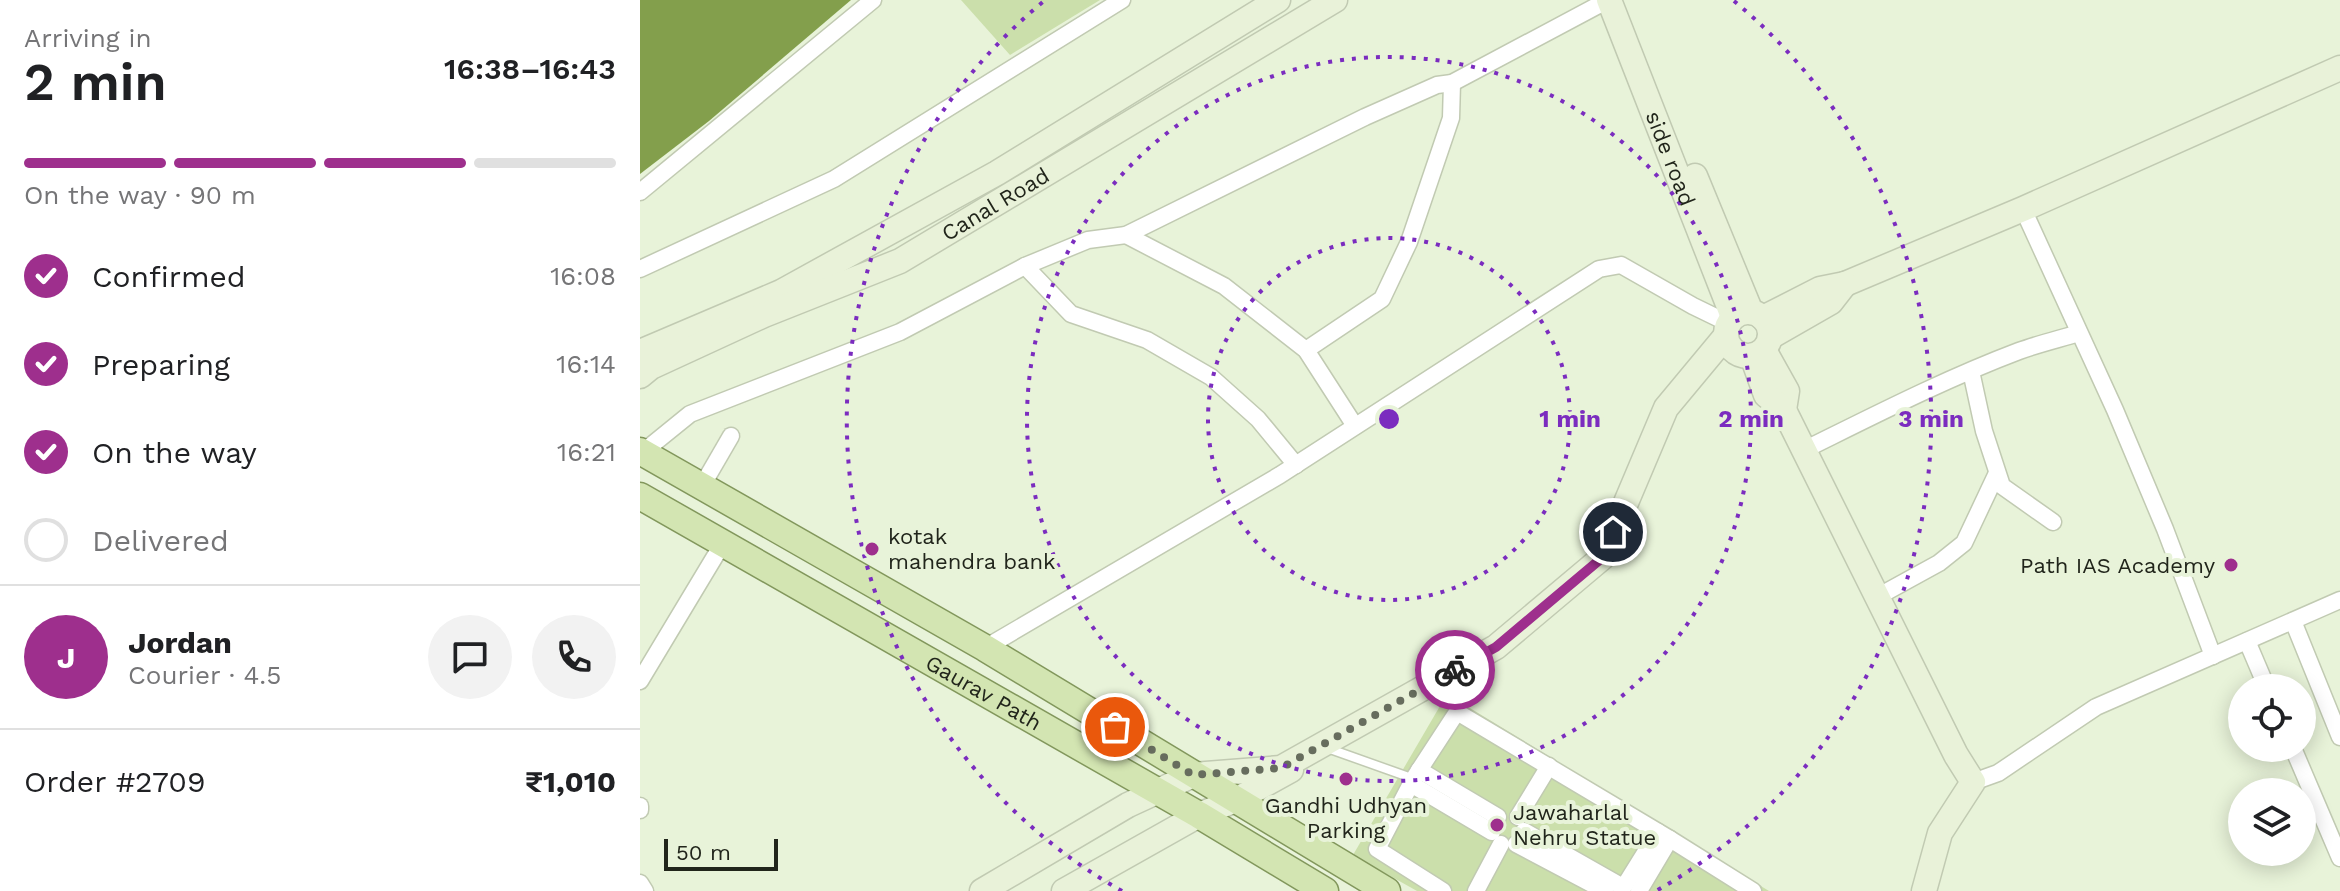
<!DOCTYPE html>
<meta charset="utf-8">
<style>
:root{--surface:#fff;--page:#f2f2f2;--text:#202124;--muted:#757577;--line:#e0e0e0;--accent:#9e2f8d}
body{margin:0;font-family:"Work Sans",sans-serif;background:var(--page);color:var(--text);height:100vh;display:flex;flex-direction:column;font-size:30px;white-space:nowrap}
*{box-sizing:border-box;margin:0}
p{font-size:26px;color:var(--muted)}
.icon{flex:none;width:44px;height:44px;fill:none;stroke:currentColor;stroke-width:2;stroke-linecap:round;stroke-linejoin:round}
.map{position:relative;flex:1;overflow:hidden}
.side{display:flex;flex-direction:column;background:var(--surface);width:640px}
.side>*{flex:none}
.tools{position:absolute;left:1588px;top:674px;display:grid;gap:16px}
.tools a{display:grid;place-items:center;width:88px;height:88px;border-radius:50%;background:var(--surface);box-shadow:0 4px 20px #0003;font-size:40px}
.scale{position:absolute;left:24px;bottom:20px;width:114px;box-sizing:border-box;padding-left:8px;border:4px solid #21251b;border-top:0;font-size:22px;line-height:28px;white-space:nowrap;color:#21251b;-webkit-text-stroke:6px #e8f3d9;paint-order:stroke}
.pin{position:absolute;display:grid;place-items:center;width:68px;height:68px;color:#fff;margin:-34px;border:4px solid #fff;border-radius:50%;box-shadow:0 2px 8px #0007}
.courier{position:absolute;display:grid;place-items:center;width:80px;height:80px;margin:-40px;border:6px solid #9e2f8d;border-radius:50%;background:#fff;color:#222;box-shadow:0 2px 10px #0007}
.head em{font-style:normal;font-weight:600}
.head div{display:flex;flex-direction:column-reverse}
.head{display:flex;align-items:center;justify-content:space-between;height:136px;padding:0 24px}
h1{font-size:52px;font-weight:600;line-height:60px}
.bar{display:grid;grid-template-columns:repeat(4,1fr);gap:12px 8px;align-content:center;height:96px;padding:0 24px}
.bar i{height:10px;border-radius:6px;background:var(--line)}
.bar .active{background:var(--accent)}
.bar p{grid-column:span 4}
.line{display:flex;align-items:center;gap:20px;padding:0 24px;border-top:2px solid var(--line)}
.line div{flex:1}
.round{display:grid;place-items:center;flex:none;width:84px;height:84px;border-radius:42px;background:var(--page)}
ol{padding:0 24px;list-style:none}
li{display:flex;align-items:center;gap:24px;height:88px}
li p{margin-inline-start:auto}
li .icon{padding:8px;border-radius:50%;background:var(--accent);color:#fff;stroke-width:4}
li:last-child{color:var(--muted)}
li i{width:44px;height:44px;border:4px solid var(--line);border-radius:50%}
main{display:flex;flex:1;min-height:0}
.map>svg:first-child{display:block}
</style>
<main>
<section class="side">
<div class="head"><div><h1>2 min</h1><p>Arriving in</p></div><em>16:38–16:43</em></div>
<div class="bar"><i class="active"></i><i class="active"></i><i class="active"></i><i></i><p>On the way · 90 m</p></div>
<ol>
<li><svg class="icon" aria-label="check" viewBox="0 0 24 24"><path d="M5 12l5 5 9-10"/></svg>Confirmed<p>16:08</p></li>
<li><svg class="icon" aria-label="check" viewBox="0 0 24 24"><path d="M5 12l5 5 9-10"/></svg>Preparing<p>16:14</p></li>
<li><svg class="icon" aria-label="check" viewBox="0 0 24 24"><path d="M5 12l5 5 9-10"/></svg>On the way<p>16:21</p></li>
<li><i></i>Delivered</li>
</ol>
<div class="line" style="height:144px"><b class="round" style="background:var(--accent);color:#fff">J</b><div><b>Jordan</b><p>Courier · 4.5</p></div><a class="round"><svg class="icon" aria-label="chat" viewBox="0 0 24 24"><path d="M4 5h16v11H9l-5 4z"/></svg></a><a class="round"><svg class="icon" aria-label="phone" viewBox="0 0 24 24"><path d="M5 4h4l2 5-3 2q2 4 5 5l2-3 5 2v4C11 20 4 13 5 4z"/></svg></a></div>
<div class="line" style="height:104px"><div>Order #2709</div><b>₹1,010</b></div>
</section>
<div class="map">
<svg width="1700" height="891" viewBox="0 0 1700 891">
<rect width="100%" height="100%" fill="#e8f3d9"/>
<!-- green -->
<g fill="#cbdfab">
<polygon points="321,0 460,0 370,55"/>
<polygon points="807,694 1129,891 777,891 713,855"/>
</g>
<!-- water -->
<polygon fill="#839f4c" points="0,0 211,0 69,121 0,174"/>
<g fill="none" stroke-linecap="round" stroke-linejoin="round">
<defs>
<polyline id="lane" points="690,749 766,776"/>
<g id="street">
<polyline points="0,192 233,0"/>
<polyline points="1383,209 1475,410 1525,529 1573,656"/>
<polyline points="486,235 584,286 666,350 715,426"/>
<polyline points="385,266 431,314 507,340 571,377 618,419 656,465"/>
<polyline points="0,269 194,179 482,0"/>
<polyline points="666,350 742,299 769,242 811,118 812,83"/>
<polyline points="1331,371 1344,431 1362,486 1413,522"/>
<path d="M1164 450C1235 415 1305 379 1379 351 1398 344 1419 339 1439 333"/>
<polyline points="3,452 50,414 260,332 385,266 448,240 486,235 725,117 797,85 812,83 968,0"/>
<polyline points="62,486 91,436"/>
<polyline points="1237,597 1299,563 1324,543 1357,473"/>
<polyline points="1653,621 1700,737"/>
<polyline points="1607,641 1627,688"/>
<polyline points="345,648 640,475 959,269 981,265 1053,306 1088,323"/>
<polyline points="0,681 83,543"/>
<polyline points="1653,748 1700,858"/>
<polyline points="779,770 858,817"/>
<polyline points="1333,782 1358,773 1456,707 1700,600"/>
<polyline points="771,784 852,832"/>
<polyline points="0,806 0,810"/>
<polyline points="878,817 909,766"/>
<polyline points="884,831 981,886"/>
<polyline points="876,844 965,891"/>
<polyline points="0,883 5,891"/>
<polyline points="985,885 1018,832"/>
<polyline points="803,891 737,849 774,778 817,712 1030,839 1113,891"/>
<polyline points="836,891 861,844"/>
<polyline points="999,891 1030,839"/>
</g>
<g id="secondary">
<path id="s1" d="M969 0 1093 317"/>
<polyline points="1055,176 1111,312"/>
<circle cx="1108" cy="334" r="22"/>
<polyline points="1123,318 1180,289 1205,284 1383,209 1700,68"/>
<polyline points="1130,337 1191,302 1205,284"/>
<polyline points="1124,350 1147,391 1144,410"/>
<polyline points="0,352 141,292 357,173 638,0"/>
<polyline points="1112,356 1126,395 1144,410 1316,755 1333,782 1300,833 1284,891"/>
<path id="s2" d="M0 376 11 367 124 315 260 261 695 0"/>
<polyline points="342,891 488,805 553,775 641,768 856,647 963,557 1026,408 1085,337"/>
<polyline points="424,891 559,815 598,799 651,770"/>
</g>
<g id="primary">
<polyline points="0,451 345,648 747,891"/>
<path id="s3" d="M0 496 559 815 685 891"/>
</g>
</defs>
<!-- lane casing -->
<use href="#lane" stroke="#c1cab2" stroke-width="11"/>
<!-- street casing -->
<use href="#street" stroke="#c1cab2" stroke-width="19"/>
<!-- secondary casing -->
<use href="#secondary" stroke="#c1cab2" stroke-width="27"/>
<!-- primary casing -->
<use href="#primary" stroke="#82975c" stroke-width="29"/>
<!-- lane -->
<use href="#lane" stroke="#fff" stroke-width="8"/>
<!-- street -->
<use href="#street" stroke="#fff" stroke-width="16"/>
<!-- secondary -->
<use href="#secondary" stroke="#e9f2d9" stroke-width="24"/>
<!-- primary -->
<use href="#primary" stroke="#d3e5b2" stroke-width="26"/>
</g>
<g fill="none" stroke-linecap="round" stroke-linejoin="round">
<!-- done -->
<polyline stroke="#676d5e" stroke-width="8" stroke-dasharray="0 14.4" points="475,727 553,775 641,768 815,670"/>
<!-- route -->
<polyline stroke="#9e2f8d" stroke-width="10" points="815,670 856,647 963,557 973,532"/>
</g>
<!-- distance rings -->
<g fill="none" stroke="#7b2cbf" stroke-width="4" stroke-dasharray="4 8">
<circle cx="749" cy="419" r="181"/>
<circle cx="749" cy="419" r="362"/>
<path d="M482 891A542 542 0 0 1 404 1M1094 1A542 542 0 0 1 1016 891"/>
</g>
<!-- markers -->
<g fill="#9e2f8d" stroke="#e8f3d9" stroke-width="3">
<circle cx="232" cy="549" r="8"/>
<circle cx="1591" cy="565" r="8"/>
<circle cx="706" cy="779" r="8"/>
<circle cx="857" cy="825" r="8"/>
</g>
<g text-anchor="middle" stroke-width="8" stroke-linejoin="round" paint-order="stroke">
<!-- street labels -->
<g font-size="22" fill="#21251b" stroke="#e8f3d9">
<text dy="8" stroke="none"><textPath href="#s1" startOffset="170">side road</textPath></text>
<text dy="8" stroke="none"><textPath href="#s2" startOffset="396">Canal Road</textPath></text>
<text dy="8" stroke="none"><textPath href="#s3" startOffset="396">Gaurav Path</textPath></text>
</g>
<!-- poi labels -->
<g font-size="22" fill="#21251b" stroke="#e8f3d9" text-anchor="start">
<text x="248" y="544">kotak<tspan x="248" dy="25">mahendra bank</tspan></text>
<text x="1575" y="573" text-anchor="end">Path IAS Academy</text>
<text x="706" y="813" text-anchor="middle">Gandhi Udhyan<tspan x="706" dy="25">Parking</tspan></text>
<text x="873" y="820">Jawaharlal<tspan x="873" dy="25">Nehru Statue</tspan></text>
</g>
</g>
<circle cx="749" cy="419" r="12" fill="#7b2cbf" stroke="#e8f3d9" stroke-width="4"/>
<g font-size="24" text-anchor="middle" font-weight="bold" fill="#7b2cbf" stroke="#e8f3d9" stroke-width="8" stroke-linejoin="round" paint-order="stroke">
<text x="930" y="427">1 min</text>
<text x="1111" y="427">2 min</text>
<text x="1291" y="427">3 min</text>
</g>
</svg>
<div class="tools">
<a><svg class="icon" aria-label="locate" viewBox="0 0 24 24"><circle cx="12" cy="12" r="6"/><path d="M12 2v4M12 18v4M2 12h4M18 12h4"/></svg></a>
<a><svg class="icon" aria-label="layers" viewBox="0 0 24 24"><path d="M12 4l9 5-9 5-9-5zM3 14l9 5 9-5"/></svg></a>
</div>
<div class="scale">50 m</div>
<div class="pin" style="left:475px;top:727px;background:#ea580c"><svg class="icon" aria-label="bag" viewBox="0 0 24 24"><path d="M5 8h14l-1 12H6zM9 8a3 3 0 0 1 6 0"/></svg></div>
<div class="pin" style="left:973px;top:532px;background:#1f2937"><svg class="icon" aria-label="home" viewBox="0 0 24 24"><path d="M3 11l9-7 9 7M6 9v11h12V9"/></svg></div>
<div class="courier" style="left:815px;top:670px"><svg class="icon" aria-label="bike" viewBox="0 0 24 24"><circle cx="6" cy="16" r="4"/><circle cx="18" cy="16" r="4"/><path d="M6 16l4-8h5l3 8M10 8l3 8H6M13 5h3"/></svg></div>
</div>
</main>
